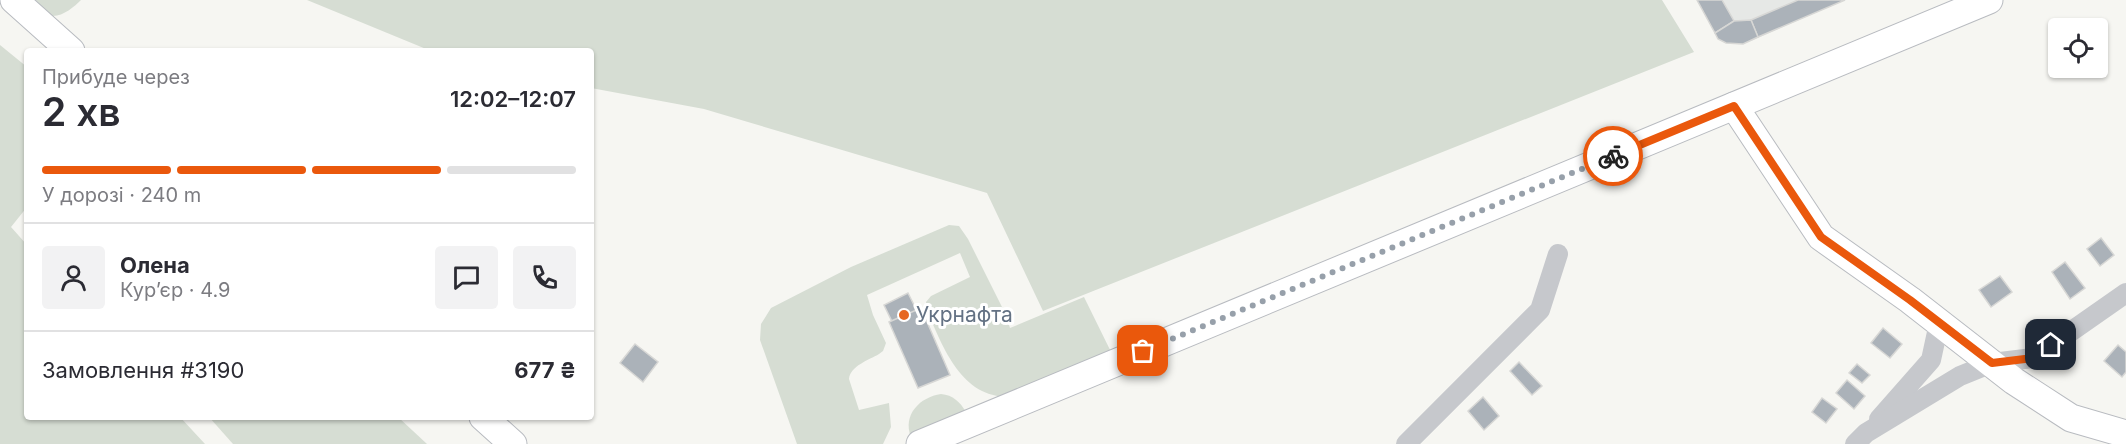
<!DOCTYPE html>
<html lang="uk">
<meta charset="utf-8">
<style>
:root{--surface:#fff;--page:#f2f2f3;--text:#2b2b33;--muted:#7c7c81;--line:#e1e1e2;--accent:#ea580c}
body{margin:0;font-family:Inter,sans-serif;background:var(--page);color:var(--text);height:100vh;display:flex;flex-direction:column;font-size:22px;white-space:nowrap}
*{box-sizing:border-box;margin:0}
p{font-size:20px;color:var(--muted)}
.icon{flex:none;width:33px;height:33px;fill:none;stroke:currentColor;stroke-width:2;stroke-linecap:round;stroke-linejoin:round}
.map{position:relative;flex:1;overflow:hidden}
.sheet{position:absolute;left:24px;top:48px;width:570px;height:372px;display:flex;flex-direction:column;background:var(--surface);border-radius:6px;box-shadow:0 2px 4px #0004}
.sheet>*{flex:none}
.fabs{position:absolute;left:2048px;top:18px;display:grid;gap:12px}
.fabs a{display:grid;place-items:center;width:60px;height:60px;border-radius:6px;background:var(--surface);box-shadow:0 2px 4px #0004;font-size:30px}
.pin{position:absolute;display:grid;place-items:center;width:51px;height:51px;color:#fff;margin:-26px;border-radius:12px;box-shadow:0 3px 9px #0006}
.courier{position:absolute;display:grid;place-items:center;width:60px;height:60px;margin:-30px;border:4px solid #ea580c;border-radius:50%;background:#fff;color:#222;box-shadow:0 2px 8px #0007}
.head em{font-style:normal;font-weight:600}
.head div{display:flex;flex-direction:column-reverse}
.head{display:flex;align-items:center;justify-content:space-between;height:102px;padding:0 18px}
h1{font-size:39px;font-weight:600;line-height:45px}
.bar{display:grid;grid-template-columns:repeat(4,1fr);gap:9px 6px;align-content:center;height:72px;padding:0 18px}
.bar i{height:8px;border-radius:4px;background:var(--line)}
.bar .current{background:var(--accent)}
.bar p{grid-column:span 4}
.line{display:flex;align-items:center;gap:15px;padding:0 18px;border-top:2px solid var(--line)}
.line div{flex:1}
.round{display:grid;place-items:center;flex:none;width:63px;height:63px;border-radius:6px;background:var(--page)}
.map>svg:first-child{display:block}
</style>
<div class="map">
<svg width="2126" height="444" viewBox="0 0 2126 444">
<rect width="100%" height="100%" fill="#f6f6f2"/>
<!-- built -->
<polygon fill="#e6e8e6" points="1697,0 1845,0 1751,41 1734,44 1718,39"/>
<!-- green -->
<g fill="#d6ddd3">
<path d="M31 0H81C73 8 58 21 45 14 40 11 35 4 31 0Z"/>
<polygon points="307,0 1662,0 1694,52 1043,311 987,193 704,109 591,88 591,51 431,51"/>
<polygon points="0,45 27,67 27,207 11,227 27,245 27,417 180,417 205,444 0,444"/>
<path d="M949 225 959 226 968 239 1005 313 1010 328 1084 297 1115 360 1009 397C961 397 944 349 927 311L926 302 931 296 970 277 960 253 867 295 873 315 886 343 883 351 879 354C869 360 850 366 849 379L859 410 889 403 891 427 883 444H797L760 340 761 324 771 308 851 267Z"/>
<path d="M941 394C953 395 960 402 966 412L911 437C902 415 920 397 941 394Z"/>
<polygon points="209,417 398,417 427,444 233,444"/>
</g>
<!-- building -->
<g fill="#abb2b9" stroke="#d7d7d5" stroke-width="1.5">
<polygon points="1697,0 1722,0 1734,21 1715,33"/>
<polygon points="1798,0 1845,0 1758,37 1751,20"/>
<polygon points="1751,20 1758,37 1743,44 1726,43 1718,39 1715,33 1734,21"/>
<polygon points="2101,238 2114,255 2100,266 2087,249"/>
<polygon points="2065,262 2085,288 2070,299 2052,272"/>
<polygon points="2000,276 2012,292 1991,307 1979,290"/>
<polygon points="908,293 924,325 900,338 884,305"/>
<polygon points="921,308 950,375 918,388 889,322"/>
<polygon points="1883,328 1902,344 1890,358 1871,343"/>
<polygon points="635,344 658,362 643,382 620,363"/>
<polygon points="2118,345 2126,352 2126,372 2122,377 2104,361"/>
<polygon points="1519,362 1542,386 1532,395 1510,371"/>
<polygon points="1857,364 1870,375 1862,383 1849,373"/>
<polygon points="1847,380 1865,396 1854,409 1836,393"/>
<polygon points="1483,397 1499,416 1484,430 1468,411"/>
<polygon points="1822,398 1837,409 1826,423 1812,412"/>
</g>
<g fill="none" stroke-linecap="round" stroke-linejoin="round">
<defs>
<g id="secondary">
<polyline points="14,0 71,51"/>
<polyline points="1734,106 1821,237 1910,300 2014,381 2071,418 2126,434"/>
<polyline points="483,417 513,444"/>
<polyline points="920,444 1989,0"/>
</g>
</defs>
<!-- secondary casing -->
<use href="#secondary" stroke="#b8bbc0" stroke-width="29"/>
<!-- street -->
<g stroke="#c6c8cc" stroke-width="20">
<polyline points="1879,419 1931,360 1939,323"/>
<polyline points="1406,444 1540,310 1558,254"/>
<polyline points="1855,444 1866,433 1960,376 1992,363 2033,358 2126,293"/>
</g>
<!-- secondary -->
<use href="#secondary" stroke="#fff" stroke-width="27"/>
</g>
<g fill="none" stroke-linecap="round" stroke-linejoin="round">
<!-- done -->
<polyline stroke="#97a0aa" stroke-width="6" stroke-dasharray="0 10.8" points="1143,351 1613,156"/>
<!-- route -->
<polyline stroke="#ea580c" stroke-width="8" points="1613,156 1734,106 1821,237 1910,300 1992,363 2033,358 2051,345"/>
</g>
<!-- markers -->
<circle fill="#e66722" stroke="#fff" stroke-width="2" cx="904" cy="315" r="6"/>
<g text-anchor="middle" stroke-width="6" stroke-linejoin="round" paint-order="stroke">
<!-- poi labels -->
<g font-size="21" fill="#647284" stroke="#fff" text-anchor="start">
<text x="916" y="322">Укрнафта</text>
</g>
</g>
</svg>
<div class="fabs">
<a><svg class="icon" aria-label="locate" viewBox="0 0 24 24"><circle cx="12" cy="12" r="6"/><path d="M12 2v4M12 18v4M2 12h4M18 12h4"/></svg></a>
</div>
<div class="pin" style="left:1143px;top:351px;background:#ea580c"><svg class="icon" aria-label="bag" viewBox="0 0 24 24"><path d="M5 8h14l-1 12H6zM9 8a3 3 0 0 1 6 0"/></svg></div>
<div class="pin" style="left:2051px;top:345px;background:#1f2937"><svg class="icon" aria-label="home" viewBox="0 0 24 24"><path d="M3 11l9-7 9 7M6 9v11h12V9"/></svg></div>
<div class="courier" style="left:1613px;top:156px"><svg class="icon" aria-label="bike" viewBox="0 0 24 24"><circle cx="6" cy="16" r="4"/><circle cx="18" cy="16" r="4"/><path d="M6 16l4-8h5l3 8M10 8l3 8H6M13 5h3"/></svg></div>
<section class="sheet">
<div class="head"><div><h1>2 хв</h1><p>Прибуде через</p></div><em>12:02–12:07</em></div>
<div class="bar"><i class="current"></i><i class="current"></i><i class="current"></i><i></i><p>У дорозі · 240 m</p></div>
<div class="line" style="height:108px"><a class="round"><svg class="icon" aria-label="person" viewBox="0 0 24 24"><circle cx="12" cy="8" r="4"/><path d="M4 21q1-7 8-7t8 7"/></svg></a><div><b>Олена</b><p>Кур’єр · 4.9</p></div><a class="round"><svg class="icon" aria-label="chat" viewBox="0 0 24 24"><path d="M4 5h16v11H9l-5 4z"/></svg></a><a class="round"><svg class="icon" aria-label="phone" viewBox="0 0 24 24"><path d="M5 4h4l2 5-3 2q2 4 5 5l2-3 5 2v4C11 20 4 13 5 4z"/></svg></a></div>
<div class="line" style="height:78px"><div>Замовлення #3190</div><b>677 ₴</b></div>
</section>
</div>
